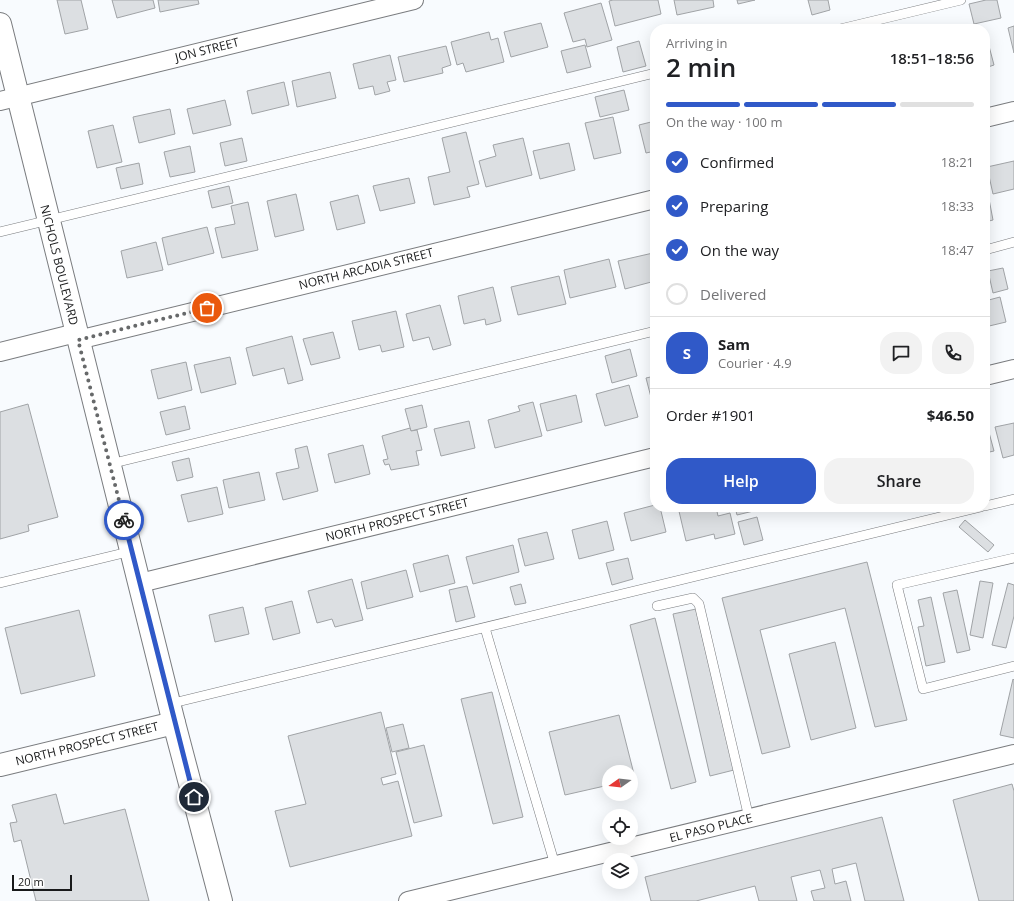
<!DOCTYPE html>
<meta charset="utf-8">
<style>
:root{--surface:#fff;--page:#f2f2f2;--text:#202124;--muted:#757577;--line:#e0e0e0;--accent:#3059c8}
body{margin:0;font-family:"Open Sans",sans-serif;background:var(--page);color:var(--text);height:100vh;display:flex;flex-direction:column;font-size:15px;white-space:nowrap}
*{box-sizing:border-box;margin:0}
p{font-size:13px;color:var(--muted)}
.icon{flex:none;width:22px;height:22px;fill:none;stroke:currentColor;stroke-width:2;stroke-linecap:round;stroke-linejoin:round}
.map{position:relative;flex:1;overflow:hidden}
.panel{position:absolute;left:650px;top:24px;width:340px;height:488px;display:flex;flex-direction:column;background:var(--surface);border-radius:16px;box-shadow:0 4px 16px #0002}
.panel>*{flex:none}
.needle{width:26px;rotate:256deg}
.buttons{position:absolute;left:602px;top:765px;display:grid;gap:8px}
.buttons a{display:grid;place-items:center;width:36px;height:36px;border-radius:50%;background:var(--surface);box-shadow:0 4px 16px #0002;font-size:20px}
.scale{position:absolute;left:12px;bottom:10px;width:60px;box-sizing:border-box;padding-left:4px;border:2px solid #191a1b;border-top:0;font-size:11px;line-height:14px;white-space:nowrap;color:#191a1b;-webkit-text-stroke:3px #fff;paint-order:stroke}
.pin{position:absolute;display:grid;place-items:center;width:34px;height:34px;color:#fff;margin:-17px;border:2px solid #fff;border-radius:50%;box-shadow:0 1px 4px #0007}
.courier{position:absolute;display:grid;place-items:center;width:40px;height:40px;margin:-20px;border:3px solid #3059c8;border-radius:50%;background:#fff;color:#222;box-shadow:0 1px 5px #0007}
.headline em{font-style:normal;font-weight:600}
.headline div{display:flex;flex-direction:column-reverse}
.headline{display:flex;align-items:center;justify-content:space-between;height:68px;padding:0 16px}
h1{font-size:26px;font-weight:600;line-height:30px}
.bar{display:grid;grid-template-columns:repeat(4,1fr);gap:6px 4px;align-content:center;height:48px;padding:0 16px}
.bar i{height:5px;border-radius:3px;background:var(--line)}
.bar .current{background:var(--accent)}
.bar p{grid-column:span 4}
.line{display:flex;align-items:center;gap:10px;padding:0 16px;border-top:1px solid var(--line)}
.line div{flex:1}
.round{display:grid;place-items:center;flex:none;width:42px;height:42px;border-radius:16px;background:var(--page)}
ol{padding:0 16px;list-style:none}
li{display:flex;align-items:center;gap:12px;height:44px}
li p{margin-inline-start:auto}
li .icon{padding:4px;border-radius:50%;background:var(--accent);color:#fff;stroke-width:4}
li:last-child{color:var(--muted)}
li i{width:22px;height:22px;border:2px solid var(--line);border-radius:50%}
.button{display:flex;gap:8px;margin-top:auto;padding:8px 16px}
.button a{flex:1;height:46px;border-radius:16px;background:var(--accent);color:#fff;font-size:16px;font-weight:600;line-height:46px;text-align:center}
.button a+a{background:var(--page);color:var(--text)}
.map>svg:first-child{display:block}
</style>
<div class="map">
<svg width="1014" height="901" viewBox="0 0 1014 901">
<rect width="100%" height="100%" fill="#f8fbfe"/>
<!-- building -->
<g fill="#dcdfe2" stroke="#a0a3a6">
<polygon points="57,0 81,0 88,29 65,34"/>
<polygon points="112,0 153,0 155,8 117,18"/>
<polygon points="158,0 198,0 199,4 160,12"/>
<polygon points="613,0 658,0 661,14 615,26 609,1"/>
<polygon points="674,0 713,0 714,7 677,15"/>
<polygon points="737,0 755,0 738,4"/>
<polygon points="808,0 828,0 830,10 812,15"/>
<polygon points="986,0 997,0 1001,18 974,24 969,4"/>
<polygon points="601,3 612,40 587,47 585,39 573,42 564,13"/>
<polygon points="541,23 548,47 511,57 504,32"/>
<polygon points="1014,26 1014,53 1008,28"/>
<polygon points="985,31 994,65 985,68"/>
<polygon points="489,32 491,40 498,38 504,62 466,72 463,63 457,65 451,42"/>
<polygon points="639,41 646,66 623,72 617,47"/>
<polygon points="585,45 591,67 567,73 561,51"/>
<polygon points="446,46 451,65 442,68 443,73 404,82 398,57"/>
<polygon points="390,55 396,80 387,82 390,91 375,95 373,86 359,89 353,64"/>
<polygon points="330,72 336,98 297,107 292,81"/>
<polygon points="284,82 289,105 252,114 247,91"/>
<polygon points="624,90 629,110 600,117 595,97"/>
<polygon points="225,100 231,125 193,134 187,109"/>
<polygon points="170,109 175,134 139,143 133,117"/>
<polygon points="613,117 621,153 594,159 585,123"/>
<polygon points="655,121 655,151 646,153 639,125"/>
<polygon points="113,125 122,162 97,168 88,131"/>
<polygon points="466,132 479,184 467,187 470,197 434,205 428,177 450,172 442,138"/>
<polygon points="242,138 247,161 225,166 220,143"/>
<polygon points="523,138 532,175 486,187 479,161 496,156 493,145"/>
<polygon points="569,143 575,170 540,179 533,151"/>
<polygon points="190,146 195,172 170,177 164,152"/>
<polygon points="1014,161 1014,189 993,194 987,167"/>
<polygon points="139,163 143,184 121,189 116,168"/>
<polygon points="409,178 415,203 380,211 373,186"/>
<polygon points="985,178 993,220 985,222"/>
<polygon points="229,186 233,203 212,208 208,191"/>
<polygon points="296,194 304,230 275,237 267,201"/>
<polygon points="358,195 365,223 337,230 330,202"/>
<polygon points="248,202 258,250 222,258 215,228 235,224 231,206"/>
<polygon points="207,227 214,253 168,265 162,238"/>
<polygon points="156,242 163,270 127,278 121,251"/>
<polygon points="653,253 655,281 625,289 618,261"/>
<polygon points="609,259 616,287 570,298 564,270"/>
<polygon points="1003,268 1008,289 993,293 988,271"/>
<polygon points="559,276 566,304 518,315 511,287"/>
<polygon points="493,287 501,321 486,325 485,319 464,324 458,296"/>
<polygon points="1000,297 1006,322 985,327 985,301"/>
<polygon points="440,305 451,345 433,350 429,337 413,341 406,314"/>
<polygon points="396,311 404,347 382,352 380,345 359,350 352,321"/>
<polygon points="333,332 340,358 311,365 303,339"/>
<polygon points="292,336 303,380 288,384 284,368 253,376 246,348"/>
<polygon points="630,349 637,376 612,383 605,356"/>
<polygon points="230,357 236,384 201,393 194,365"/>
<polygon points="186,362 192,390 158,399 151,370"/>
<polygon points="655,376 655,405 653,405 646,378"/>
<polygon points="629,385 638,417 605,426 596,394"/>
<polygon points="576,395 582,422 547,431 540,404"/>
<polygon points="533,402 542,436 495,448 488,420 520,411 518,406"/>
<polygon points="28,404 58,517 28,525 29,531 0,539 0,412"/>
<polygon points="422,405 427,427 411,431 405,409"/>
<polygon points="185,406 190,429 166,435 160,412"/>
<polygon points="469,421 475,448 441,456 434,429"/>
<polygon points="1014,423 1014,455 1003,458 995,427"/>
<polygon points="987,425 994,451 985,453 985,426"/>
<polygon points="410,428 411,431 417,430 422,450 416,451 419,465 391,470 389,464 385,465 383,460 388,459 382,436"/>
<polygon points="363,445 370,474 335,483 328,454"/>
<polygon points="307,446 318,491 283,500 276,473 299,468 295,449"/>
<polygon points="189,458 193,477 177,481 172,462"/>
<polygon points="259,472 265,500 229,508 223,480"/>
<polygon points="217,487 223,514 188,522 181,495"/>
<polygon points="655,505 655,507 660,507 666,532 631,541 624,513"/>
<polygon points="678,507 716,507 718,516 730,513 735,534 715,539 714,534 686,541"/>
<polygon points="735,507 770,507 737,515"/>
<polygon points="757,517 763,540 744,545 738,522"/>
<polygon points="965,520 994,545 988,552 959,527"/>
<polygon points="607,521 614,550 579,559 572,530"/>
<polygon points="547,532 554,559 525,566 518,539"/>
<polygon points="513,545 519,572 473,584 466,557"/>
<polygon points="448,555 455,583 420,592 413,564"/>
<polygon points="628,558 633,579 612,585 606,563"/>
<polygon points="867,562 907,720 875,727 845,608 760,630 790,747 762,754 722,598"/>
<polygon points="406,570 413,597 367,609 361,582"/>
<polygon points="352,579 363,620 335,627 332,619 317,623 308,591"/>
<polygon points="980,581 993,583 983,638 970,635"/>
<polygon points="1008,583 1014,585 1014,616 1006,648 992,645"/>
<polygon points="521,584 526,603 515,605 510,587"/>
<polygon points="467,586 475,617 456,622 449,590"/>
<polygon points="957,590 970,650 957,653 943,593"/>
<polygon points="931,597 945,662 926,666 918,627 924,626 918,600"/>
<polygon points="292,601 300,633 273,640 265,608"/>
<polygon points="243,607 249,634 215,642 209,615"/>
<polygon points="696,609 734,770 710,776 673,614"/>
<polygon points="79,610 95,676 21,694 5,628"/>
<polygon points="655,618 696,782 671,789 630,625"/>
<polygon points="835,642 856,728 811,740 789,654"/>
<polygon points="1013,679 1014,680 1014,738 1000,735"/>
<polygon points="492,692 523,817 493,824 461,699"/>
<polygon points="381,712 396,774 381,778 383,785 398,781 412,836 290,867 275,811 306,804 288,736"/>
<polygon points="619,715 635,778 631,779 631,772 609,772 609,785 565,795 549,732"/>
<polygon points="403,724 409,748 392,752 386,728"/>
<polygon points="424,745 442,816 414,823 396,752"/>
<polygon points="1012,784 1014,791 1014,901 979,901 953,800"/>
<polygon points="56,794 64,824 125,809 149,901 36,901 21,840 14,842 10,823 17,822 12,805"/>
<polygon points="882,817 904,901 865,901 856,863 832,869 835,884 846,881 851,901 814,901 811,891 825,888 820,870 791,877 797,901 759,901 755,886 696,901 651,901 645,877"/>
</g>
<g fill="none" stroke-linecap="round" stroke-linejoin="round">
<defs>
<g id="lane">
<polyline points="840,29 961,0"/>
<polyline points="0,232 655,73"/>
<polyline points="985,250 1014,242"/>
<polyline points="110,464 655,331"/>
<polyline points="985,506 1014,499"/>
<polyline points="1014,558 897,585 923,689 1014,666"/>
<polyline points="0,583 132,551"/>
<polyline points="657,606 693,598 699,604 749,818"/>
<polyline points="485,628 555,865"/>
<polyline points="169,704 981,507"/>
</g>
<g id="street">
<polyline points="0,101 414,0"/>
<polyline points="985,118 1014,111"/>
<polyline points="78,340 655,199"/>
<polyline points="0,352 76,333"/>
<polyline points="985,376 1014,369"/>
<polyline points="140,583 655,457"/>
<polyline points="408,901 1014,754"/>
</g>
<g id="secondary">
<polyline points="0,24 174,723 221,901"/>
<polyline points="0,765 174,723"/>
</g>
</defs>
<!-- lane casing -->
<use href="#lane" stroke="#7a7c7f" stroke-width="10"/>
<!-- street casing -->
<use href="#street" stroke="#7a7c7f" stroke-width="20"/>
<!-- secondary casing -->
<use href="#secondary" stroke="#7a7c7f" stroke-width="24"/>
<!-- lane -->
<use href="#lane" stroke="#fff" stroke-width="9"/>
<!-- street -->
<use href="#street" stroke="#fff" stroke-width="18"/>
<!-- secondary -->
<use href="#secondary" stroke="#fff" stroke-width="22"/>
</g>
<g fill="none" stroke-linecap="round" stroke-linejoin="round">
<!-- done -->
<polyline stroke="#67696a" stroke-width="4" stroke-dasharray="0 7.2" points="124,520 78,340 207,308"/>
<!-- route -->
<polyline stroke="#3059c8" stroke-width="5" points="124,520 194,797"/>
</g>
<g text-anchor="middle" stroke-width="3.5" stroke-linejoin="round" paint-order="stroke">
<!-- street labels -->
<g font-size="12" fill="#191a1b" stroke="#fff">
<text transform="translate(207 50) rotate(-14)" y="4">JON STREET</text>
<text transform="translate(59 265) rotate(76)" y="4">NICHOLS BOULEVARD</text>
<text transform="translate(366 269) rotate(-14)" y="4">NORTH ARCADIA STREET</text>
<text transform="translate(397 520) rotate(-14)" y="4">NORTH PROSPECT STREET</text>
<text transform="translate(87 744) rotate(-14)" y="4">NORTH PROSPECT STREET</text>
<text transform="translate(711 828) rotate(-14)" y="4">EL PASO PLACE</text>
</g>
</g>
</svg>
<div class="buttons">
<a><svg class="needle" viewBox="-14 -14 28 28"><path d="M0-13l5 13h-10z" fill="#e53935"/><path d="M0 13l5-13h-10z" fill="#757577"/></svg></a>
<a><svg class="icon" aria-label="locate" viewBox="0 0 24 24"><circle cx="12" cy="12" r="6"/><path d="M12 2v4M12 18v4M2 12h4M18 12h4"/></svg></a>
<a><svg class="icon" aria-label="layers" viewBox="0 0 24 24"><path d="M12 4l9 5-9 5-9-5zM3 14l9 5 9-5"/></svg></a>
</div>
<div class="scale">20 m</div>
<div class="pin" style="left:207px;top:308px;background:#ea580c"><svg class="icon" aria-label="bag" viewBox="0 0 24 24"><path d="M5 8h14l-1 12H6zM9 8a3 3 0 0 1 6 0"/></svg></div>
<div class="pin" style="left:194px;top:797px;background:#1f2937"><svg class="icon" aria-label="home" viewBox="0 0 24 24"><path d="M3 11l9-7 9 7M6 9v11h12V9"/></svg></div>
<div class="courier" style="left:124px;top:520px"><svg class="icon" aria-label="bike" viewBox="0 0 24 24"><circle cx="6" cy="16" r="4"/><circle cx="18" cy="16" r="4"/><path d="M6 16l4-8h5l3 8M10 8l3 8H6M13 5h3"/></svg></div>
<section class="panel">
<div class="headline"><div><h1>2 min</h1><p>Arriving in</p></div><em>18:51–18:56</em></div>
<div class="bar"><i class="current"></i><i class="current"></i><i class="current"></i><i></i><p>On the way · 100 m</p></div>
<ol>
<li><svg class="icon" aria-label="check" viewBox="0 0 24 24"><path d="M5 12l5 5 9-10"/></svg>Confirmed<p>18:21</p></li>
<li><svg class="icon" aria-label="check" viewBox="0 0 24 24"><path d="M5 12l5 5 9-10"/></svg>Preparing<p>18:33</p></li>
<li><svg class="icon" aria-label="check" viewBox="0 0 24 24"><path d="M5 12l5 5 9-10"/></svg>On the way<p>18:47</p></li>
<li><i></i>Delivered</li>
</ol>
<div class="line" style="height:72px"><b class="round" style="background:var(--accent);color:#fff">S</b><div><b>Sam</b><p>Courier · 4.9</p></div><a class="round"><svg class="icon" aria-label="chat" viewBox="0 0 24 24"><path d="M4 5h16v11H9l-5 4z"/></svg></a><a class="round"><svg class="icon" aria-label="phone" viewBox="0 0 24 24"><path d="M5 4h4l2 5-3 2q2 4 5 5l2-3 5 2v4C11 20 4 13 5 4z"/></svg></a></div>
<div class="line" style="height:52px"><div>Order #1901</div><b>$46.50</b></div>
<div class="button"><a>Help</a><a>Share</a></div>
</section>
</div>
